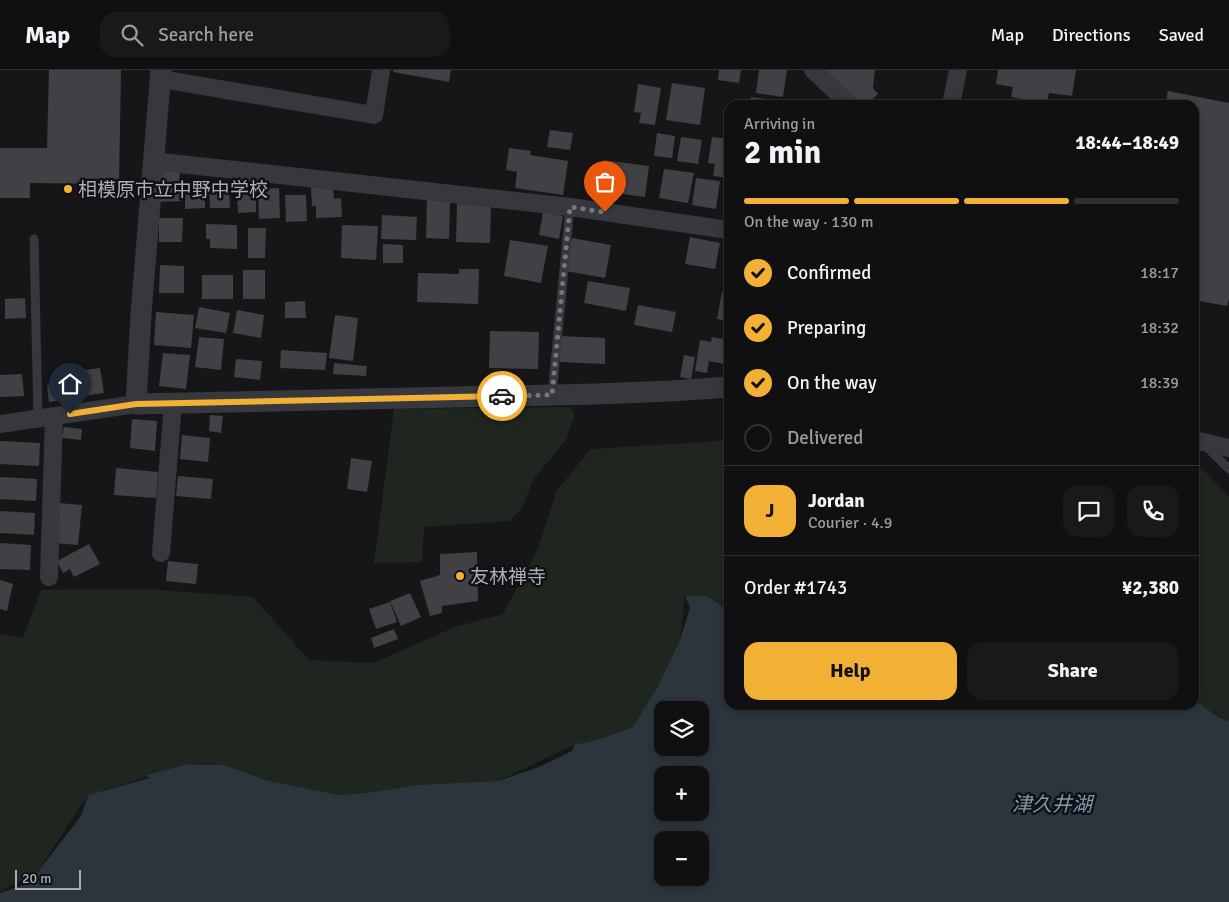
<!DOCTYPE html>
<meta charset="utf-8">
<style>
:root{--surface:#101012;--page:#19191b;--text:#f1f3f6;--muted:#9c9d9f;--line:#303032;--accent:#f2b134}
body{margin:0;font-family:Signika,"Noto Sans JP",sans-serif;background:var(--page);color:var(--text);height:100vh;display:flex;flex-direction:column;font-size:19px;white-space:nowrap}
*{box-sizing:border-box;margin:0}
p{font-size:16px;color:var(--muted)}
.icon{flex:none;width:28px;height:28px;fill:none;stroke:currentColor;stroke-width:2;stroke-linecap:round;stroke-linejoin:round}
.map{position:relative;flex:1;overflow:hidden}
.panel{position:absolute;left:724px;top:30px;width:475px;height:610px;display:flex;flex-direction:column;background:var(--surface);border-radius:15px;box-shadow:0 2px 8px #0003,0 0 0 1px var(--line)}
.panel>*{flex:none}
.fabs{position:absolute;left:654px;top:631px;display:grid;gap:10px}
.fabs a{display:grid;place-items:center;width:55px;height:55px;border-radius:10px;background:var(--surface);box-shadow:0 2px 8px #0003,0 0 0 1px var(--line);font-size:25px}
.scale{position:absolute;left:15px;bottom:12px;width:66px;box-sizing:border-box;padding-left:5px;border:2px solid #a8adb8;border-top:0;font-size:14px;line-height:18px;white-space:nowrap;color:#a8adb8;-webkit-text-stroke:4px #111113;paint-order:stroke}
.pin{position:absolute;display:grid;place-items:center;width:42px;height:42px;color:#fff;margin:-51px -21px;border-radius:50% 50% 50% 0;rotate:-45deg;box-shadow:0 0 5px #0007}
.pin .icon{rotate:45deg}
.courier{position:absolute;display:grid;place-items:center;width:50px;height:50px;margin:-25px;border:4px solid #f2b134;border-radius:50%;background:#fff;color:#222;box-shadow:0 1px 6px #0007}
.summary em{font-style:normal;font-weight:700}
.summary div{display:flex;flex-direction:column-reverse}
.summary{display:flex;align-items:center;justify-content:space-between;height:85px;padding:0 20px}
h1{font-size:32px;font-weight:700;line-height:38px}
.bar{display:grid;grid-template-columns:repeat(4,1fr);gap:8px 5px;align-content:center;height:60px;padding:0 20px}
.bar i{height:6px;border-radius:4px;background:var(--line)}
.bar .on{background:var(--accent)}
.bar p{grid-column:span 4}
.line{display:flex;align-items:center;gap:12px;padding:0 20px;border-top:1px solid var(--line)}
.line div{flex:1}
.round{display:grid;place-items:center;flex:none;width:52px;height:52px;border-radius:15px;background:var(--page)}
ol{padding:0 20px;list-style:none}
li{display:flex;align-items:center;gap:15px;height:55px}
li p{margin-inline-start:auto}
li .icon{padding:5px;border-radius:50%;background:var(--accent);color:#111;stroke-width:4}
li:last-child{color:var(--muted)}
li i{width:28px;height:28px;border:2px solid var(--line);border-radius:50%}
.button{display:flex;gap:10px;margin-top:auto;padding:10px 20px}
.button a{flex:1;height:58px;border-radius:15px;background:var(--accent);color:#111;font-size:20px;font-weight:700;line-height:58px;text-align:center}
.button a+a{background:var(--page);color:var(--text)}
header{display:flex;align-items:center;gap:30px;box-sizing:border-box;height:70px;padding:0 25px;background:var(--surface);border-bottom:1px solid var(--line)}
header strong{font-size:24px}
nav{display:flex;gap:28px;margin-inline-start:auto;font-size:18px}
.search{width:350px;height:45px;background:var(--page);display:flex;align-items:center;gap:12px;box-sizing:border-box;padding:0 18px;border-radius:15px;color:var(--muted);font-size:19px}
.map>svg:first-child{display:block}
</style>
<header>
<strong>Map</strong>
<div class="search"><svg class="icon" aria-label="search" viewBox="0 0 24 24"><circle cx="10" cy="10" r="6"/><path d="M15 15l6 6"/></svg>Search here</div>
<nav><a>Map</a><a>Directions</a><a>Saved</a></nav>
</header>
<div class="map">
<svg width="1229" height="832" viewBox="0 0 1229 832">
<rect width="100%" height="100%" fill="#161618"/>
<!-- green -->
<g fill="#1e261f">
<polygon points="570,337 575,344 566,370 533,410 523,437 510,451 424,457 422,492 374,493 394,339"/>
<polygon points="729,369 729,542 708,526 685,526 680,570 658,616 633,657 597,670 574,675 498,711 339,725 265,710 209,693 188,694 88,725 36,804 0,821 0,564 23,568 41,520 146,519 253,527 309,590 373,593 455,557 503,544 538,478 557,420 591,379 706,372"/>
<polygon points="1194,390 1229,427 1229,652 1194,632"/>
</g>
<!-- water -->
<path fill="#2c353c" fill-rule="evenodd" d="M685 526H708L729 542V635H1194V630L1220 648 1229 651V832H0V823L40 810 36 804 81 746 88 725 149 708 147 705 188 694 224 695 265 710 339 725 374 722 419 715 498 711 539 697 572 681 574 675 597 670 633 657 658 616 680 570 690 538ZM662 640H700V678H662ZM662 705H700V742H662ZM662 770H700V808H662Z"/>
<!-- building -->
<g fill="#404145">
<polygon points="49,0 121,0 119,114 30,113 30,128 0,128 0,78 47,78"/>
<polygon points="394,0 451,0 449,12 393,2"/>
<polygon points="719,0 741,0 739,13 718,10"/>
<polygon points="759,0 787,0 783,27 756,23"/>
<polygon points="824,0 875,0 873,18 878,24 866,35 856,35"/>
<polygon points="998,0 1076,0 1072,26 1049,23 1047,33 1011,27 1013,17 996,14"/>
<polygon points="672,13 705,18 700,55 666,50"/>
<polygon points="638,14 661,18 655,55 639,53 641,43 634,42"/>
<polygon points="1168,21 1229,33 1229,229 1227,236 1194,230 1194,171 1195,163 1194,162 1194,35 1165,35"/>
<polygon points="751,27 781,31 780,35 750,35"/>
<polygon points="550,60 573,63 570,80 547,77"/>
<polygon points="657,63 675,66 672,88 654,86"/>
<polygon points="681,67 702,70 698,94 677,91"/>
<polygon points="712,67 729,69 729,108 713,106 715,94 708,93"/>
<polygon points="509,78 531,81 530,85 568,91 563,125 515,118 517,102 506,100"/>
<polygon points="603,90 649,96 645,127 599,121"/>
<polygon points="179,98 181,131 157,132 156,99"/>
<polygon points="664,99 694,103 688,133 659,128"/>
<polygon points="696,108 720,111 716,139 692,135"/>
<polygon points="205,116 205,138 185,139 185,117"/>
<polygon points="229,116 230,138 210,138 209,117"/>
<polygon points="333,117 334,129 341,128 342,147 316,148 316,136 312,136 311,118"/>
<polygon points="279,118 280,148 259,149 258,119"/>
<polygon points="256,122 256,142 238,143 237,123"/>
<polygon points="285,125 306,125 307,151 286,152"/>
<polygon points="427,129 450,130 449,169 426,168"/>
<polygon points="457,134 491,135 490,173 456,172"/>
<polygon points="543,142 563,146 559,169 539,165"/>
<polygon points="382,145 417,147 416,170 381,169"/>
<polygon points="159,148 183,148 182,172 159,172"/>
<polygon points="206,154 237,155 237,179 210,178 210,169 206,169"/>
<polygon points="342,155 378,156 376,190 341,188"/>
<polygon points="248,158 266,158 265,188 248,188"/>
<polygon points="690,167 720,173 715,199 685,194"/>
<polygon points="572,168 611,175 605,208 566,201"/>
<polygon points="510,170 548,176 541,213 504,206"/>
<polygon points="728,172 729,172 729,200 723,199"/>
<polygon points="383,174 403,175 403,193 383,193"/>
<polygon points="160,195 184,196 184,223 159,223"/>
<polygon points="459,199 479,199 478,234 417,232 418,203 459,204"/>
<rect x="243" y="200" width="22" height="29"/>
<rect x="202" y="205" width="31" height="24"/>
<polygon points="588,211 630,218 626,241 584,233"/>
<polygon points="722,222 729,223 729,251 717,249"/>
<polygon points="25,228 26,248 5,249 5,229"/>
<polygon points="305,231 306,248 285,248 285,232"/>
<polygon points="638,235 676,242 672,262 634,255"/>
<polygon points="199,237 230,243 226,263 195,258"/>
<polygon points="237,240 264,245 261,268 233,263"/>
<polygon points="156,242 194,245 191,278 154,275"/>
<polygon points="335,245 358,248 353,291 329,288"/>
<polygon points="490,261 539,262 538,299 489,298"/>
<polygon points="560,266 605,268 605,294 560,292"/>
<polygon points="199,267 224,269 221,300 195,297"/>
<polygon points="712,267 729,270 729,295 709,291 707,303 695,301 700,270 711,272"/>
<polygon points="281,280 327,283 325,300 280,298"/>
<polygon points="163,283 190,285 186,319 159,316"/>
<polygon points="684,285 695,287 691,309 680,307"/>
<polygon points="236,289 262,291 260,310 234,307"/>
<polygon points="334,293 367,296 366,306 333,304"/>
<polygon points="100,298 104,323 64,329 61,310 71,308 70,302"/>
<polygon points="22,304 24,326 0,327 0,305"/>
<polygon points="55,314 57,331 49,332 47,315"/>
<polygon points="210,345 223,346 221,363 209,361"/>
<polygon points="132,349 157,351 155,381 130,378"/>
<polygon points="64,357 82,359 81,370 62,368"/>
<polygon points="182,365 210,368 208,392 180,389"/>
<polygon points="0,371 40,373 39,396 0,394"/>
<polygon points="351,388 372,391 367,422 347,419"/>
<polygon points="116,398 158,402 156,428 114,425"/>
<polygon points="178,406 213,409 211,429 176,426"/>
<polygon points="0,407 37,409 36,431 0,429"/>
<polygon points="58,433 82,435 78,475 54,473"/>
<polygon points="0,441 35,443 34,465 0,463"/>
<polygon points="0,473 31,475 30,500 0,499"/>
<polygon points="89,474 100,494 74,507 70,499 63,503 57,491"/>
<polygon points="477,482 478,531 442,536 442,543 430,546 420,511 440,505 440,484"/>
<polygon points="168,491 198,494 196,514 166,511"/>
<polygon points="0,510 13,514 7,541 0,539"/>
<polygon points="410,523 421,547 401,556 390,531"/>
<polygon points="390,532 397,552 376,559 369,539"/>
<polygon points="394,559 398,569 374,578 371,568"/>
</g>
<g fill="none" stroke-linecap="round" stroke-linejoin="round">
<!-- service -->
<g stroke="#37383d" stroke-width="9">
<polyline points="34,169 38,348"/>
<polyline points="552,325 570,137"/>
<polyline points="1206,376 1229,399"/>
</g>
<!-- minor -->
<g stroke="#37383d" stroke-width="18">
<polyline points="813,0 850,35"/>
<polyline points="161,9 374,45 381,0"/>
<polyline points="951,35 958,0"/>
<polyline points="153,91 570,137 729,160"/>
<polyline points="0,354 136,334"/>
<polyline points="1194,370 1229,378"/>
<polyline points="161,483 173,333"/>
<polyline points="49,507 54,347"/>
</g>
<!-- tertiary -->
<polyline stroke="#37383d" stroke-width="21" points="161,0 141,244 136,334 595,324 671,321 729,317"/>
</g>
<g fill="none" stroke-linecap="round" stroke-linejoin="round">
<!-- done -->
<polyline stroke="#757880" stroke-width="5" stroke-dasharray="0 9" points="502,326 552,325 570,137 605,142"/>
<!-- route -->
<polyline stroke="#f2b134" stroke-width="6" points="70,344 136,334 502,326"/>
</g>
<!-- markers -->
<g fill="#f2b134" stroke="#111113" stroke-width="2">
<circle cx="68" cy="119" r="5"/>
<circle cx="460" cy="506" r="5"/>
</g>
<g text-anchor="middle" stroke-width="5" stroke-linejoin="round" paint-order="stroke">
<!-- poi labels -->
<g font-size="19" fill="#a8adb8" stroke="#111113" text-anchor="start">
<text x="78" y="126">相模原市立中野中学校</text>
<text x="470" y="513">友林禅寺</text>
</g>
<!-- water labels -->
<g font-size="20" font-style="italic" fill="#7f9bb3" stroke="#111113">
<text x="1052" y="741">津久井湖</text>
</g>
</g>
</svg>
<div class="fabs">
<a><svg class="icon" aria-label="layers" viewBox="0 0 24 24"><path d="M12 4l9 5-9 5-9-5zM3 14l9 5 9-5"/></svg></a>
<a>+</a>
<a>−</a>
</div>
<div class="scale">20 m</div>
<div class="pin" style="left:605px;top:142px;background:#ea580c"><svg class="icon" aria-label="bag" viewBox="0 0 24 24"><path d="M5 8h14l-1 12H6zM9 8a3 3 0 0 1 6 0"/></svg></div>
<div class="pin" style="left:70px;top:344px;background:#1f2937"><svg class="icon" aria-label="home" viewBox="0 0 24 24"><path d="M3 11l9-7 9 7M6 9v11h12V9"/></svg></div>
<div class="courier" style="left:502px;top:326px"><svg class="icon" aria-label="car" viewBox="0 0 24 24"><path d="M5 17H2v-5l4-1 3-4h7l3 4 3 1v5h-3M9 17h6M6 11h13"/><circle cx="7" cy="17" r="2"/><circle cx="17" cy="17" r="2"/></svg></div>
<section class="panel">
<div class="summary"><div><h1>2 min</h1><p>Arriving in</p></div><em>18:44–18:49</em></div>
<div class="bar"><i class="on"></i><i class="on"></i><i class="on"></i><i></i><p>On the way · 130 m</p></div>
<ol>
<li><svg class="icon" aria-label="check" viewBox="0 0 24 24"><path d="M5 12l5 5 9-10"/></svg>Confirmed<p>18:17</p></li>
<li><svg class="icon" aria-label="check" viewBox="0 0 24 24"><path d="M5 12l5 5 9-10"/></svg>Preparing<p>18:32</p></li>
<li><svg class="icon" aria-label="check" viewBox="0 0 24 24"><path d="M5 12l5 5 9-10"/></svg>On the way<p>18:39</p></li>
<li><i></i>Delivered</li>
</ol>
<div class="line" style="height:90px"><b class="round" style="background:var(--accent);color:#111">J</b><div><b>Jordan</b><p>Courier · 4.9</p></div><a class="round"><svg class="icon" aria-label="chat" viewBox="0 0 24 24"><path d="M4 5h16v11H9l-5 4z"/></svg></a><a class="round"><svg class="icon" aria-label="phone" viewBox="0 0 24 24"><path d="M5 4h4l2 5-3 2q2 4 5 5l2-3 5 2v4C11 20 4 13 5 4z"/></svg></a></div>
<div class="line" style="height:65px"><div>Order #1743</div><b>¥2,380</b></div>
<div class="button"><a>Help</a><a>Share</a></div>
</section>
</div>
